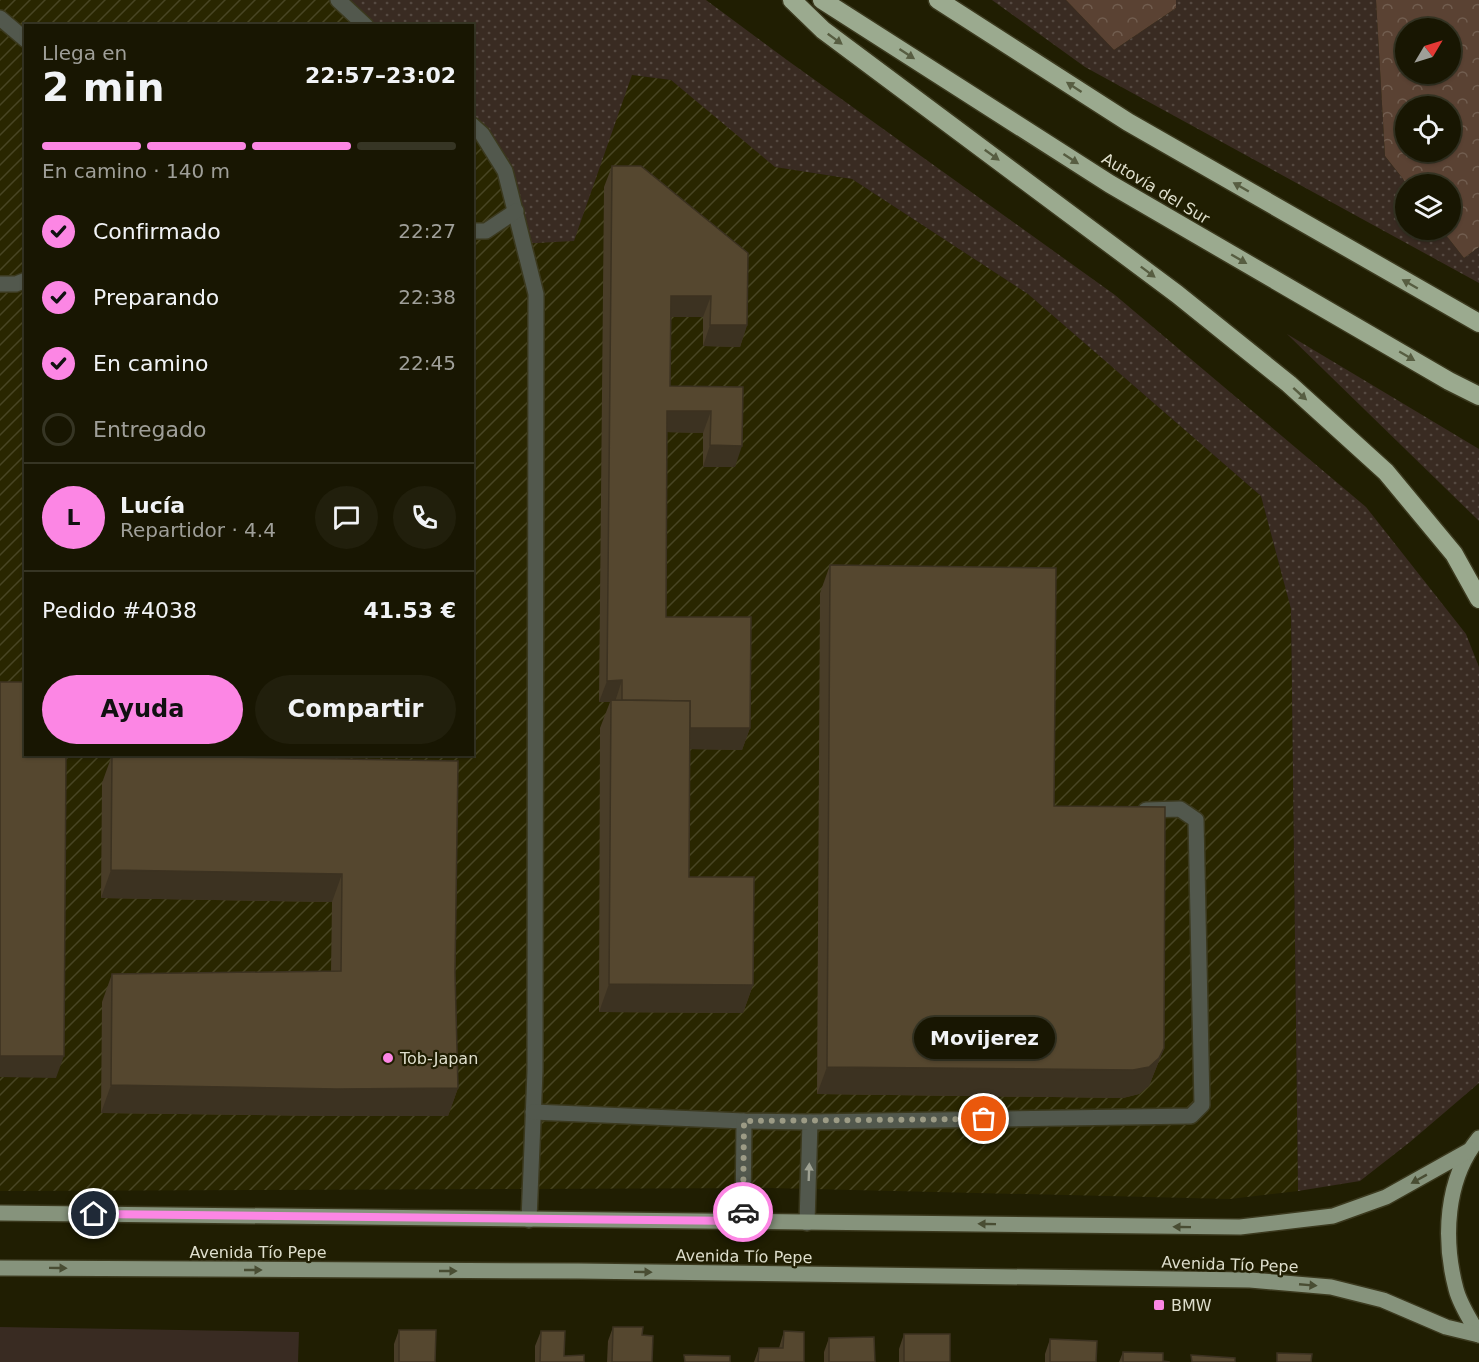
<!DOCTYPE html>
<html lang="es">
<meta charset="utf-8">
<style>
:root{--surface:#181602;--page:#211f0c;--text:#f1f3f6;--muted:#9f9f99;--line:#363524;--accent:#fc86e4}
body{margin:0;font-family:"DejaVu Sans",sans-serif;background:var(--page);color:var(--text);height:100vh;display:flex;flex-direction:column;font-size:22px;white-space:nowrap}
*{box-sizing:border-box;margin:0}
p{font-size:20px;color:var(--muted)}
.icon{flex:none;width:33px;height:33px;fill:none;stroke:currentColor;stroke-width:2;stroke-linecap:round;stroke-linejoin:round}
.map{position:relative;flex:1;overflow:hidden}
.sheet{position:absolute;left:24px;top:24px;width:450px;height:732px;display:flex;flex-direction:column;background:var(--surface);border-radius:0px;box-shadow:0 2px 4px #0004,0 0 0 2px var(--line)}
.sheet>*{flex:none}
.needle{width:39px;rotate:52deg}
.buttons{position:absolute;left:1395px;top:18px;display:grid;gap:12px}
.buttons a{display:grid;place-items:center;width:66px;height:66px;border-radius:50%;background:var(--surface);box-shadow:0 2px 4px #0004,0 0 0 2px var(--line);font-size:30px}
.pin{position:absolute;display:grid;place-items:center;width:51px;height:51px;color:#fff;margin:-26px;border:3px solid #fff;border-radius:50%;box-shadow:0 2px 6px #0007}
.courier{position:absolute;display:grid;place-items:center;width:60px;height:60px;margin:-30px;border:4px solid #fc86e4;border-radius:50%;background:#fff;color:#222;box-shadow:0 2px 8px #0007}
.bubble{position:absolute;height:42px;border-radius:21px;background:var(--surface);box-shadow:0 2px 4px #0004,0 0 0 2px var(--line);font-size:20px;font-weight:800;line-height:42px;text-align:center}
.head em{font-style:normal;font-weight:800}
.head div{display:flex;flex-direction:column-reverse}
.head{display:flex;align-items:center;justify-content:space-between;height:102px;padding:0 18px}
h1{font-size:39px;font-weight:800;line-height:45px}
.bar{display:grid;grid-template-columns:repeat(4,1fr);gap:9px 6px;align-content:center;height:72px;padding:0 18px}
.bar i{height:8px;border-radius:4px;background:var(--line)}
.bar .selected{background:var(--accent)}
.bar p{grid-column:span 4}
.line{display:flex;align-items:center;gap:15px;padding:0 18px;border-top:2px solid var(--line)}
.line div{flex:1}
.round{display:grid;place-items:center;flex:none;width:63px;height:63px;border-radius:32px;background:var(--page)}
ol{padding:0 18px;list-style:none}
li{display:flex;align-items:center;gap:18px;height:66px}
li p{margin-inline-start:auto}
li .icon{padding:6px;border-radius:50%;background:var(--accent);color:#111;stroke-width:4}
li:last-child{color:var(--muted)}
li i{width:33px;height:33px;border:3px solid var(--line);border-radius:50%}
.button{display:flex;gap:12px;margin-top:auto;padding:12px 18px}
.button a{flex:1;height:69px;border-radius:36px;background:var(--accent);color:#111;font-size:24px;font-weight:800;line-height:69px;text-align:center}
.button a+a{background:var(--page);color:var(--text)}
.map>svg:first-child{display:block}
</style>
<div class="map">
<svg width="1479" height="1362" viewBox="0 0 1479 1362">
<defs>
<pattern id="industrial-furrows" width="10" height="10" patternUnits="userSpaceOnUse" patternTransform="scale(1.5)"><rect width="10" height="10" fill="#292600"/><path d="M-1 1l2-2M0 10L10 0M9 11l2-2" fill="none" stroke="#484524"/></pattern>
<pattern id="grass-dots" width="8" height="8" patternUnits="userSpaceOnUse" patternTransform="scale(1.5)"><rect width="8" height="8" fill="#392b22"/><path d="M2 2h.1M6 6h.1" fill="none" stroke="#554941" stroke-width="1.8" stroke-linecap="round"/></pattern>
<pattern id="forest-crowns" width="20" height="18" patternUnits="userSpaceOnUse" patternTransform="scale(1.5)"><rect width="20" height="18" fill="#5a4233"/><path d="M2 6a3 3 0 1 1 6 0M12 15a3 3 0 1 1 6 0" fill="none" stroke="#715d4f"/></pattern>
</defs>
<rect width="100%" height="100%" fill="#201e02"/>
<!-- industrial -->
<polygon fill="url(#industrial-furrows)" points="0,0 333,0 360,25 26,26 26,754 472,754 473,130 632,75 671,80 776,157 776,167 852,179 1028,294 1261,496 1291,609 1298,1191 1230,1199 771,1188 0,1191"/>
<!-- grass -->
<g fill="url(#grass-dots)">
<polygon points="333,0 706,0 787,60 1115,295 1366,507 1466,634 1479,667 1479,1083 1410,1142 1360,1181 1298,1191 1291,609 1261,496 1028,294 852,179 775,167 671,80 632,75 574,241 518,244 500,171 473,130 472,26 360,25"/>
<polygon points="992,0 1066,0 1114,50 1176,8 1176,0 1376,0 1385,156 1407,184 1406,184 1406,230 1442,230 1464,258 1479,247 1479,283 1085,67"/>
<polygon points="1287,334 1479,449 1479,521"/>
</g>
<!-- forest -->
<g fill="url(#forest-crowns)" fill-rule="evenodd">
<polygon points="1066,0 1176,0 1176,8 1114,50"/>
<path d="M1376 0H1479V247L1464 258 1442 230H1450V184H1407L1385 156ZM1406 28H1450V74H1406ZM1406 106H1450V152H1406Z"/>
</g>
<!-- park -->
<polygon fill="#392b22" points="0,1327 299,1332 298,1362 0,1362"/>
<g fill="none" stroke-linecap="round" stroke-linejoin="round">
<defs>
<polyline id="service" points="810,1122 1191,1116 1202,1105 1196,820 1180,809 1146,810"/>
<g id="minor">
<polyline points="338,0 366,26"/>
<polyline points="0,18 26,40"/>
<polyline points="472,125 482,134 505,171 536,294 535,1071 529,1220"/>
<polyline points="472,231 486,231 516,211"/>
<polyline points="0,284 16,284 26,280"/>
<polyline points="533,1112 744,1121 810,1122 807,1223"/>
<polyline points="743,1221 744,1121"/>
</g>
<g id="primary">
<path d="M1479 1138C1445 1179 1443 1240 1456 1289 1460 1305 1471 1321 1479 1335"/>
<polyline points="0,1213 1240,1227 1333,1216 1386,1197 1470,1150"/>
<polyline points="0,1268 579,1271 1250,1280 1331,1287 1383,1300 1446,1327 1479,1335"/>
</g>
<g id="motorway">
<polyline points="792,0 823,30 1177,294 1289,384 1386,472 1454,554 1479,599"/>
<polyline points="822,0 1110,184 1449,381 1479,396"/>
<polyline points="938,0 1128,122 1479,323"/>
</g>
</defs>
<!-- service casing -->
<use href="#service" stroke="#3b391e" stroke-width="18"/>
<!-- minor casing -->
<use href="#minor" stroke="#3b391e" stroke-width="18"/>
<!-- primary casing -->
<use href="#primary" stroke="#3b391e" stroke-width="18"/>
<!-- motorway casing -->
<use href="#motorway" stroke="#3b391e" stroke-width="21"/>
<!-- service -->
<use href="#service" stroke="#52584d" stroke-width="15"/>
<!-- minor -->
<use href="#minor" stroke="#52584d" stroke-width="15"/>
<!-- primary -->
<use href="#primary" stroke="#86937c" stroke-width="15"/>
<!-- motorway -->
<use href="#motorway" stroke="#9baa8f" stroke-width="18"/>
</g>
<!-- wall -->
<g fill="#493d28">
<polygon points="612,166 747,325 740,347 703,346 703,317 671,317 670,386 743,387 735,467 703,467 703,433 667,432 666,617 750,728 742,750 690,749 689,877 753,985 743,1013 599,1012 600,728 610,702 599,702 604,187"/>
<polygon points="830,565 1054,806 1164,1048 1149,1086 1139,1094 1123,1098 817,1094 820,593"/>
<polygon points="112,755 458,761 455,973 458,1088 448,1116 327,1116 101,1113 102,1002 112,974 331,972 332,902 101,898 102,783"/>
<polygon points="613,1327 642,1335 652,1362 607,1362 608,1341"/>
<polygon points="399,1330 435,1362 394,1362 394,1344"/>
<polygon points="541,1331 564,1356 584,1362 535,1362 535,1346"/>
<polygon points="784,1331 804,1362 754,1362 759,1348 779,1348"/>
<polygon points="904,1334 950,1362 899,1362 899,1349"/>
<polygon points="829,1338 875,1362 824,1362 824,1352"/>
<polygon points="1050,1339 1096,1362 1045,1362 1045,1354"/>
<polygon points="1123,1352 1163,1361 1170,1362 1119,1362"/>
</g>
<!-- shaded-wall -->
<g fill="#3c3221">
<polygon points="671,296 711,296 703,317 663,317"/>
<polygon points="710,325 747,325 740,347 703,346"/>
<polygon points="667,411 711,411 703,433 660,432"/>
<polygon points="710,445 742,446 735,467 703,467"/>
<polygon points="622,680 615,702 599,702 607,681"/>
<polygon points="688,728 750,728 742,750 680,749"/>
<polygon points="111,870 342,874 332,902 101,898"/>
<polygon points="609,984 753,985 743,1013 599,1012"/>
<polygon points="1164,1048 1149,1086 1139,1094 1123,1098 817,1094 827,1067"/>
<polygon points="0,1056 64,1056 56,1078 0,1077"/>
<polygon points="111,1085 458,1088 448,1116 327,1116 101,1113"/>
</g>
<!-- building -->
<g fill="#55472f" stroke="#3c3221" stroke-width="1.5">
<polygon points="612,166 641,166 748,253 747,325 710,325 711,296 671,296 670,386 743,387 742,446 710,445 711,411 667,411 666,617 751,617 750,728 690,728 690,701 622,700 622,680 607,681"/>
<polygon points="830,565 1056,568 1054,806 1165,807 1164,1048 1159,1058 1149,1067 1133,1070 827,1067"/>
<polygon points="0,682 26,682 26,754 66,754 64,1056 0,1056"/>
<polygon points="611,700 690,701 689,877 754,877 753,985 609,984"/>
<polygon points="112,755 458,761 455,973 458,1088 337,1089 111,1085 112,974 341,971 342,874 111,870"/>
<polygon points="613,1327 643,1327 642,1335 653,1336 652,1362 612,1362"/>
<polygon points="399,1330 436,1330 435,1362 399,1362"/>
<polygon points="541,1331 565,1331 564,1356 584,1355 584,1362 540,1362"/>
<polygon points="784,1331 804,1332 804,1362 758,1362 759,1348 783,1348"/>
<rect x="904" y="1334" width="46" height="28"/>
<polygon points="874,1337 875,1362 829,1362 829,1338"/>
<polygon points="1050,1339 1097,1341 1096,1362 1050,1362"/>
<polygon points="1123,1352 1163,1353 1163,1361 1170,1362 1123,1362"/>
<polygon points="1277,1353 1312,1354 1311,1362 1277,1362"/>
<polygon points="684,1355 730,1356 730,1362 685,1362"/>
<polygon points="1191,1355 1235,1358 1235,1362 1192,1362"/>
</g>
<!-- one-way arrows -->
<defs><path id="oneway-solid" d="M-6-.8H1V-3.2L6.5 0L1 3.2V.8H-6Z" transform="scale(1.5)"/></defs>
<g fill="#575d41">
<use href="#oneway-solid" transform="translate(835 39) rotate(36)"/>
<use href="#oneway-solid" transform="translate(907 54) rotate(33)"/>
<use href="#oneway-solid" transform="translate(1074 87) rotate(-147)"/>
<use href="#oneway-solid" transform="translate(992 155) rotate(36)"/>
<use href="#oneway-solid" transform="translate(1071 159) rotate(33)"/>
<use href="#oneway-solid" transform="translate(1241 187) rotate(-150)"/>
<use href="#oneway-solid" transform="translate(1239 259) rotate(30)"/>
<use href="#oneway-solid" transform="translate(1148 272) rotate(37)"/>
<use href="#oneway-solid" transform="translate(1410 284) rotate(-150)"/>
<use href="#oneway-solid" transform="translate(1407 356) rotate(30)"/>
<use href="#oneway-solid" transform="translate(1300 394) rotate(42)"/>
</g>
<use fill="#9fa293" href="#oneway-solid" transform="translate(809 1172) rotate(-88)"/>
<g fill="#494d33">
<use href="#oneway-solid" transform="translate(1419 1179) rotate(151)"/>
<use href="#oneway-solid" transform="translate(987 1224) rotate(-179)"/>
<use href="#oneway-solid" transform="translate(1182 1227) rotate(-179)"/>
<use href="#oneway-solid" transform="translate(58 1268) rotate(1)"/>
<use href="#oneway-solid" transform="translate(253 1270)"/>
<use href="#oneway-solid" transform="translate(448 1271)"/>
<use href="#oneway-solid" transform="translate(643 1272) rotate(1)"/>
<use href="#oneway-solid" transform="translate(1308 1285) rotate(5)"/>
</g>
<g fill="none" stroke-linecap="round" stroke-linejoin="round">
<!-- done -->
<polyline stroke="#9c9b85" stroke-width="6" stroke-dasharray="0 10.8" points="743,1212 744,1121 984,1119"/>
<!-- route -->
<polyline stroke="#fc86e4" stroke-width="8" points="94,1214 743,1221 743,1212"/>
</g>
<!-- markers -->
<g fill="#fc86e4" stroke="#201e02" stroke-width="2">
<circle cx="388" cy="1058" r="6"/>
<rect x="1153" y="1299" width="12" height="12" rx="3"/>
</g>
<g text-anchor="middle" stroke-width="4.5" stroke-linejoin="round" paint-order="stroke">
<!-- street labels -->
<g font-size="16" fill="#dedecc" stroke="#201e02">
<text transform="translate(1156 188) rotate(31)" y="6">Autovía del Sur</text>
<text x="258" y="1258">Avenida Tío Pepe</text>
<text transform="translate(744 1256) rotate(1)" y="6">Avenida Tío Pepe</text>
<text transform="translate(1230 1264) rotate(2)" y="6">Avenida Tío Pepe</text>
</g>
<!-- poi labels -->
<g font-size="16" fill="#dedecc" stroke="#201e02" text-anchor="start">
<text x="400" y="1064">Tob-Japan</text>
<text x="1171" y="1311">BMW</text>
</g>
</g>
</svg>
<div class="buttons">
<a><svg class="needle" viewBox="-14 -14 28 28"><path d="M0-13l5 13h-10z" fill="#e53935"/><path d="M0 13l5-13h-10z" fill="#9f9f99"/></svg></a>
<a><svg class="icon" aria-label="locate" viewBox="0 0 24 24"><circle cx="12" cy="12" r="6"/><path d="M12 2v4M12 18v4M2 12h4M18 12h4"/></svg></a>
<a><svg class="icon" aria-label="layers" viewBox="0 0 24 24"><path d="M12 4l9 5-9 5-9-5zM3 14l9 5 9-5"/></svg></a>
</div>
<div class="pin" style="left:984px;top:1119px;background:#ea580c"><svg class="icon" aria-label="bag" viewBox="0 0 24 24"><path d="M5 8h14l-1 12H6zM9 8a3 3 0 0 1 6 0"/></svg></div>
<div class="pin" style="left:94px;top:1214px;background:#1f2937"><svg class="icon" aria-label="home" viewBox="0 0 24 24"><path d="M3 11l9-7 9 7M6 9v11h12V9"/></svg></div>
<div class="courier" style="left:743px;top:1212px"><svg class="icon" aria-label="car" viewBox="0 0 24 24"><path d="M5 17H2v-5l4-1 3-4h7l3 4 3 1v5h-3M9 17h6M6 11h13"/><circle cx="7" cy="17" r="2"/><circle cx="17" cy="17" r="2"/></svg></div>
<div class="bubble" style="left:914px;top:1017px;width:141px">Movijerez</div>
<section class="sheet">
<div class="head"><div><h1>2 min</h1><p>Llega en</p></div><em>22:57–23:02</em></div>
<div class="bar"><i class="selected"></i><i class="selected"></i><i class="selected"></i><i></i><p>En camino · 140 m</p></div>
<ol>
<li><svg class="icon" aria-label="check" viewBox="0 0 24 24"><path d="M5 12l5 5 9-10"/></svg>Confirmado<p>22:27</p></li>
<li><svg class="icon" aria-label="check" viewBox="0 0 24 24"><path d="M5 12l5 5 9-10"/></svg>Preparando<p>22:38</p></li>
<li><svg class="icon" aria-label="check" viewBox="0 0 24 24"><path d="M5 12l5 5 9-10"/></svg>En camino<p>22:45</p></li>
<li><i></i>Entregado</li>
</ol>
<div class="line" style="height:108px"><b class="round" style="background:var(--accent);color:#111">L</b><div><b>Lucía</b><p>Repartidor · 4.4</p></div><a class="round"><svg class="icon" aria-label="chat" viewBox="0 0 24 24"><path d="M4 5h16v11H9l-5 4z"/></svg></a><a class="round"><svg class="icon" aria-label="phone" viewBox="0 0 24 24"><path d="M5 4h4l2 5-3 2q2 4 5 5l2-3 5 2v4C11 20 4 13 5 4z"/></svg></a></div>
<div class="line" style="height:78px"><div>Pedido #4038</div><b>41.53 €</b></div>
<div class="button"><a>Ayuda</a><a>Compartir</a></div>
</section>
</div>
